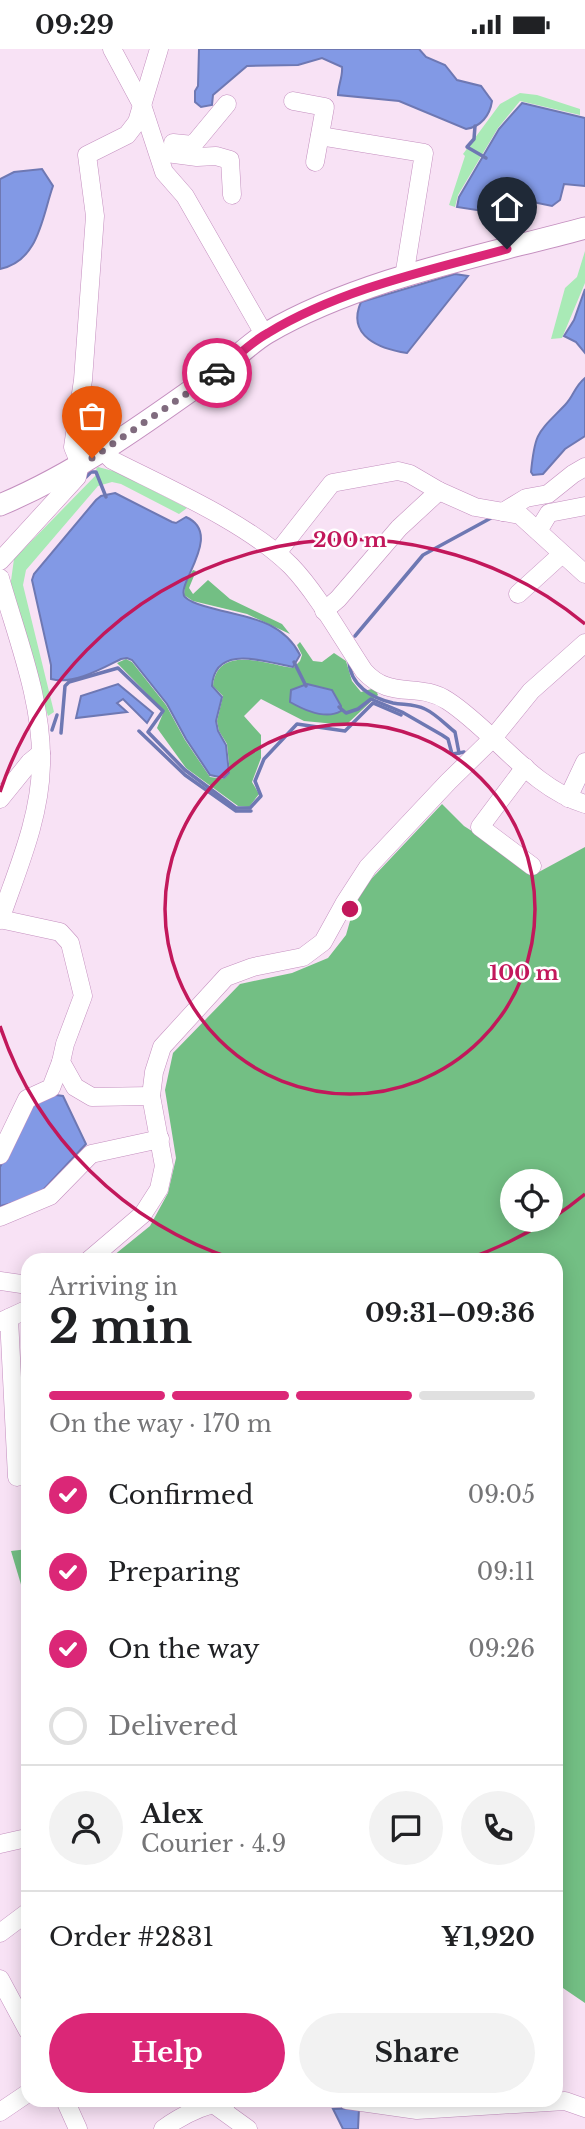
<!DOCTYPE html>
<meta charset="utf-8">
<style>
:root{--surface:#fff;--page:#f2f2f2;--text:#202124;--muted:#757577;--line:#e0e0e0;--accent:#db2777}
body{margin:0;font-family:"Libre Baskerville",serif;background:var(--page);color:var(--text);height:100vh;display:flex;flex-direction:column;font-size:26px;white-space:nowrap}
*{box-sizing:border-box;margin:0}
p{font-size:23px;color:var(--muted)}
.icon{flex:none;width:38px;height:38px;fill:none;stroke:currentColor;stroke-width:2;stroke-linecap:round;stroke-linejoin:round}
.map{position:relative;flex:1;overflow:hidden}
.side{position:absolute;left:21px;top:1204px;width:542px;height:854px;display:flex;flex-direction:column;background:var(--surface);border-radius:21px;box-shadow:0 4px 18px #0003}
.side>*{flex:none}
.fabs{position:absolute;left:500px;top:1120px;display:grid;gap:14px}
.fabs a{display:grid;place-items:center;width:63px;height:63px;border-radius:50%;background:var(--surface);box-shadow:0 4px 18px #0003;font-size:35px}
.pin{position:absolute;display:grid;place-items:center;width:60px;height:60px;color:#fff;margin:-72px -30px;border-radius:50% 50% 50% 0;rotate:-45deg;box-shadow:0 0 7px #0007}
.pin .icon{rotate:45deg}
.courier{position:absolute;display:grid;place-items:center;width:70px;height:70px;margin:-35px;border:5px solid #db2777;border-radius:50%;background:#fff;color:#222;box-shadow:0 2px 9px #0007}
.head em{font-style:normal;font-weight:700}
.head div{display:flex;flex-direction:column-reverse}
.head{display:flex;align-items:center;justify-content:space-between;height:119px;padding:0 28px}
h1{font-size:46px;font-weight:700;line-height:52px}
.bar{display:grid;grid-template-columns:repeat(4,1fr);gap:10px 7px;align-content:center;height:84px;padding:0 28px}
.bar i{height:9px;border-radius:5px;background:var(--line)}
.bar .on{background:var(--accent)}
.bar p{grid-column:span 4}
.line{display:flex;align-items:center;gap:18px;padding:0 28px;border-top:2px solid var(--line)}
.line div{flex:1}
.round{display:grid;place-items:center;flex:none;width:74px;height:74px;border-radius:37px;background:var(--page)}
ol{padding:0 28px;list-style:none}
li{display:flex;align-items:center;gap:21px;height:77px}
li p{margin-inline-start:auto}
li .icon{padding:7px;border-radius:50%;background:var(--accent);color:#fff;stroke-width:4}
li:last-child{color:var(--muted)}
li i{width:38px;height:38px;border:4px solid var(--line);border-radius:50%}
.action{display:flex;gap:14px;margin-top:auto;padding:14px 28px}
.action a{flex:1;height:80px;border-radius:42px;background:var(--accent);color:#fff;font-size:28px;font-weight:700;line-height:80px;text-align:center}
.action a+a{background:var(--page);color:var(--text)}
.status{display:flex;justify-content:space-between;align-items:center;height:49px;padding:0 35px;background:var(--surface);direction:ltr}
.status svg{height:19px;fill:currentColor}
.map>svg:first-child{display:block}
</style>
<div class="status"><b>09:29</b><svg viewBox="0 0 49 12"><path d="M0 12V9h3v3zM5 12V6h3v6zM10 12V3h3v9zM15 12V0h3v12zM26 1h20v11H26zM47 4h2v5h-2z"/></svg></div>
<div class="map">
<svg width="585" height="2080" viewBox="0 0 585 2080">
<rect width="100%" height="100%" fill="#f8e2f5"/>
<!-- green -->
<g fill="#a9eab6">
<polygon points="520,44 537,46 580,60 580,66 520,52 498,79 458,146 455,158 449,156 465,107 463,105 500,55"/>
<polygon points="585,202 585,234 562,289 551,290 565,239 577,228"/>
<polygon points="98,418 117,423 187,459 179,465 121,435 112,433 98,437 26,521 23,536 54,663 48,667 10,539 14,510 98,424 96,420"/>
</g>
<!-- forest -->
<g fill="#73bf84" fill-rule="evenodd">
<polygon points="193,521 196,522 189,539 193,545 208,531 230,550 282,575 290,585 247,565 193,552 184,546 185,535"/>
<path d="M300 593 313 612 322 613 334 604 346 612 352 632 361 643 375 639 378 646 346 676 304 672 261 650 244 667 261 686V709L252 733 259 745 249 758 238 757 186 719 157 679 164 662 117 614 126 610 132 613 166 656 185 691 210 728 224 730 230 724 227 695 219 682 217 672 223 647 213 637C217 595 266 615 293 619L300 612 302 606 297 596Z"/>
<path d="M442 755 464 777 537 824 585 798V1954L560 1937 556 1938V1211H108L150 1177 168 1144 176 1109 165 1041 173 1004 240 935 292 924 328 909 346 886 358 844ZM513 1132H551V1171H513Z"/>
<polygon points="28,1500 28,1559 11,1502"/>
</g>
<!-- water -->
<g fill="#8299e5" stroke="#6e78b3" stroke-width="2">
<path d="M199 0H419L426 8 445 16 457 31 481 37 492 52C490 66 481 78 466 80L399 52 338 46C338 37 343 27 342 18L322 9 298 16 247 17 213 46 212 56 201 58 195 53V42L198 37Z"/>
<polygon points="522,54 585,69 585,137 564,135 560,151 552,157 528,152 517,154 516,157 496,164 457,158 459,148 499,80"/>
<path d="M42 120 53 137C42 168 39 212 0 220V130L14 123Z"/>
<path d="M455 225 468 227 407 304C380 300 346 287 361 253Z"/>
<polygon points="585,240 585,304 576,293 564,287 574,271"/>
<path d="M585 329V387L565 400 543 425 533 426 531 423C535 382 538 384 565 356 574 347 574 338 585 329Z"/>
<path d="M115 444 172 473 176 474 186 468C225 485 174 537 185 548 190 553 197 555 204 557 240 568 281 568 300 606L293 618C265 613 215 594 212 637L222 648 216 672 218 682 226 696 229 724 224 729 210 726 186 690 167 655 132 611 127 609 121 610C101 620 73 636 51 630V616L32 531 34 525 96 451 101 447Z"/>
<polygon points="118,635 153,664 147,674 123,650 117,654 127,663 76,669 81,647"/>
<path d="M307 635 332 641 341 657V662C326 671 304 661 290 653L291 641Z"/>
<polygon points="48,1045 63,1047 86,1095 44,1140 25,1151 0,1157 0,1118 30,1055"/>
<polygon points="359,2059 358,2080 343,2080 333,2060"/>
</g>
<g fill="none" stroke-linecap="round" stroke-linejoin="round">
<!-- stream -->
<g stroke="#6e78b3" stroke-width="3.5">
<polyline points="475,77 474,90 467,98 486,109"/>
<polyline points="86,428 91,423 96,423 106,448"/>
<polyline points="355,587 423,506 491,469"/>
<path d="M349 612C350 636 371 649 393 654 404 656 415 655 425 660 436 665 446 676 455 683L459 704 464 703"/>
<polyline points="294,613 306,637"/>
<polyline points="339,658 346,664 358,660 371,650 402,663 442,686 448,690 452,705 459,704"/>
<polyline points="52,681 57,666"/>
<polyline points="139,682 185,726 236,762 251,762"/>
<polyline points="61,684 65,637 69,633 118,619 163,662 148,683 185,721 236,759 250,759 261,747 255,732 264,710 297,675 345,682 373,654 401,666"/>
</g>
<defs>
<g id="minor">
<polyline points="112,0 142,56 164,123 185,147 264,285"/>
<polyline points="293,52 325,58 315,113"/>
<polyline points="320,87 424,104 404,228"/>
<polyline points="173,94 193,96 227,55"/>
<polyline points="159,103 197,108 216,107 230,111 232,146"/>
<path d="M103 402 112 411C167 439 248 474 291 517 317 544 342 589 364 622 391 652 418 632 448 652 494 682 531 739 585 755"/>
<polyline points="503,463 526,449 548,445 573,425 585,418"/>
<polyline points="538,482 549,464 585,457"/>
<polyline points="277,504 332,434 398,422 410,425 439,442 475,458 520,466 585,525"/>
<polyline points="0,512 77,428 80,415 73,398 83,331 95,167 87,106 127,86 137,73 159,0"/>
<path d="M0 529C17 589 43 653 41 716 40 770 17 821 0 871"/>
<polyline points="518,545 562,505"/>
<polyline points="324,562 338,550 399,479 439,442"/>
<polyline points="525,718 480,778 532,817"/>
<polyline points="568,749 585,713"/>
<polyline points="0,750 30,713 41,704"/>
<polyline points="0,870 60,883 70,894 83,947 65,995 61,1013 75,1038 92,1048 151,1047"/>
<polyline points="0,1106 27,1050 51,1039 61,1013"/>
<polyline points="0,1168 50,1147 91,1105 160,1090"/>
<polyline points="89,1211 143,1165 159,1140 164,1117 151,1047 154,1023 162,998 226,928 253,918 303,908 323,893 344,855 368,818 448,733 493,689 531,642 585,594"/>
<polyline points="0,1232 28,1236"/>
<polyline points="9,1269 17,1428"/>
<polyline points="0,1273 28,1260"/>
<polyline points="0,1795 22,1790"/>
<polyline points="0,1884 28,1863"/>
<polyline points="0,1930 28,1982"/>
<polyline points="65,2051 78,2080"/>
<polyline points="347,2051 417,2061 565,2052 585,2059"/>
<polyline points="212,2054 248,2080"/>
<polyline points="0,2063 28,2044"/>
<path d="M163 2080C183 2065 204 2056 229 2051"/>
</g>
<path id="major" d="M0 456C79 423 148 372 217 323 234 311 250 294 267 284 359 230 482 207 585 179"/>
</defs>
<!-- minor casing -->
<use href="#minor" stroke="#c48fbf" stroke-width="19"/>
<!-- major casing -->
<use href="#major" stroke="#c48fbf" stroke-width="23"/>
<!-- minor -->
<use href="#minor" stroke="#fff" stroke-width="18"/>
<!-- major -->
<use href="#major" stroke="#fff" stroke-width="21"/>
</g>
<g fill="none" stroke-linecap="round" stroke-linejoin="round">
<!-- done -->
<polyline stroke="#806b7e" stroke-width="7" stroke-dasharray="0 12.6" points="92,409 217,324"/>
<!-- route -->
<path stroke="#db2777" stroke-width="9" d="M217 324C234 311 249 294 268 284 341 240 426 222 507 200"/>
</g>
<!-- distance rings -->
<g fill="none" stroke="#c2185b" stroke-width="3.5">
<circle cx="350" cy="860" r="185"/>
<path d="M585 1145A369 369 0 0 1 554 1168M548 1171A369 369 0 0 1 464 1211M236 1211A369 369 0 0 1 0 977M0 743A369 369 0 0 1 585 575"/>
</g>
<circle cx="350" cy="860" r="10" fill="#c2185b" stroke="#fff" stroke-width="3.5"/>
<g font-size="21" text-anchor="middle" font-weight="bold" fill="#c2185b" stroke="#fff" stroke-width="5" stroke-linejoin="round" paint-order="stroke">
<text x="350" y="498">200 m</text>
<text x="524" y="931">100 m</text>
</g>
</svg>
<div class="fabs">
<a><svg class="icon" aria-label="locate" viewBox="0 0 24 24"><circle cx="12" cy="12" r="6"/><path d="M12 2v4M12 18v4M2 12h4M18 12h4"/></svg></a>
</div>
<div class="pin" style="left:92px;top:409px;background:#ea580c"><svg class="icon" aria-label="bag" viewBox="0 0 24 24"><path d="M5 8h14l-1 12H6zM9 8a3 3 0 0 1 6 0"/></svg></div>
<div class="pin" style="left:507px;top:200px;background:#1f2937"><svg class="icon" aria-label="home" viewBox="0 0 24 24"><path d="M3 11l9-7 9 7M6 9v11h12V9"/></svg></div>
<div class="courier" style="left:217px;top:324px"><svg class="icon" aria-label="car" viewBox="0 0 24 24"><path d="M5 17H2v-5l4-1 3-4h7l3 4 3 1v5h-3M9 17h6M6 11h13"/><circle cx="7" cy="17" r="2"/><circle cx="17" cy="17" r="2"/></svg></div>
<section class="side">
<div class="head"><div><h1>2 min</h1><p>Arriving in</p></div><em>09:31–09:36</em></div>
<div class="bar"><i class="on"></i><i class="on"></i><i class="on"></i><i></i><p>On the way · 170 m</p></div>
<ol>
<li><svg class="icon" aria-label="check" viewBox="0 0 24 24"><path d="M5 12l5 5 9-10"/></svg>Confirmed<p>09:05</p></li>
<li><svg class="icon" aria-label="check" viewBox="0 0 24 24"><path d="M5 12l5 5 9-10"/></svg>Preparing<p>09:11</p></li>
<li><svg class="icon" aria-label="check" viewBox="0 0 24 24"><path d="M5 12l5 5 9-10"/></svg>On the way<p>09:26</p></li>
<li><i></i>Delivered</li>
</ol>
<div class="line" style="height:126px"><a class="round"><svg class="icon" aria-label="person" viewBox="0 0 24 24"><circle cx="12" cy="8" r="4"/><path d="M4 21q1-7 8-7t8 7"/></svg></a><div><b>Alex</b><p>Courier · 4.9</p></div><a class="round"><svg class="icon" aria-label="chat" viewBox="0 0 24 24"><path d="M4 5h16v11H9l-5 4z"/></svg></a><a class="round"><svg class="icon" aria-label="phone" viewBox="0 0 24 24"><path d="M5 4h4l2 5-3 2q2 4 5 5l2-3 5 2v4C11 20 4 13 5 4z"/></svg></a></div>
<div class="line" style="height:91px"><div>Order #2831</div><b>¥1,920</b></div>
<div class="action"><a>Help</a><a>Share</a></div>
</section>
</div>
